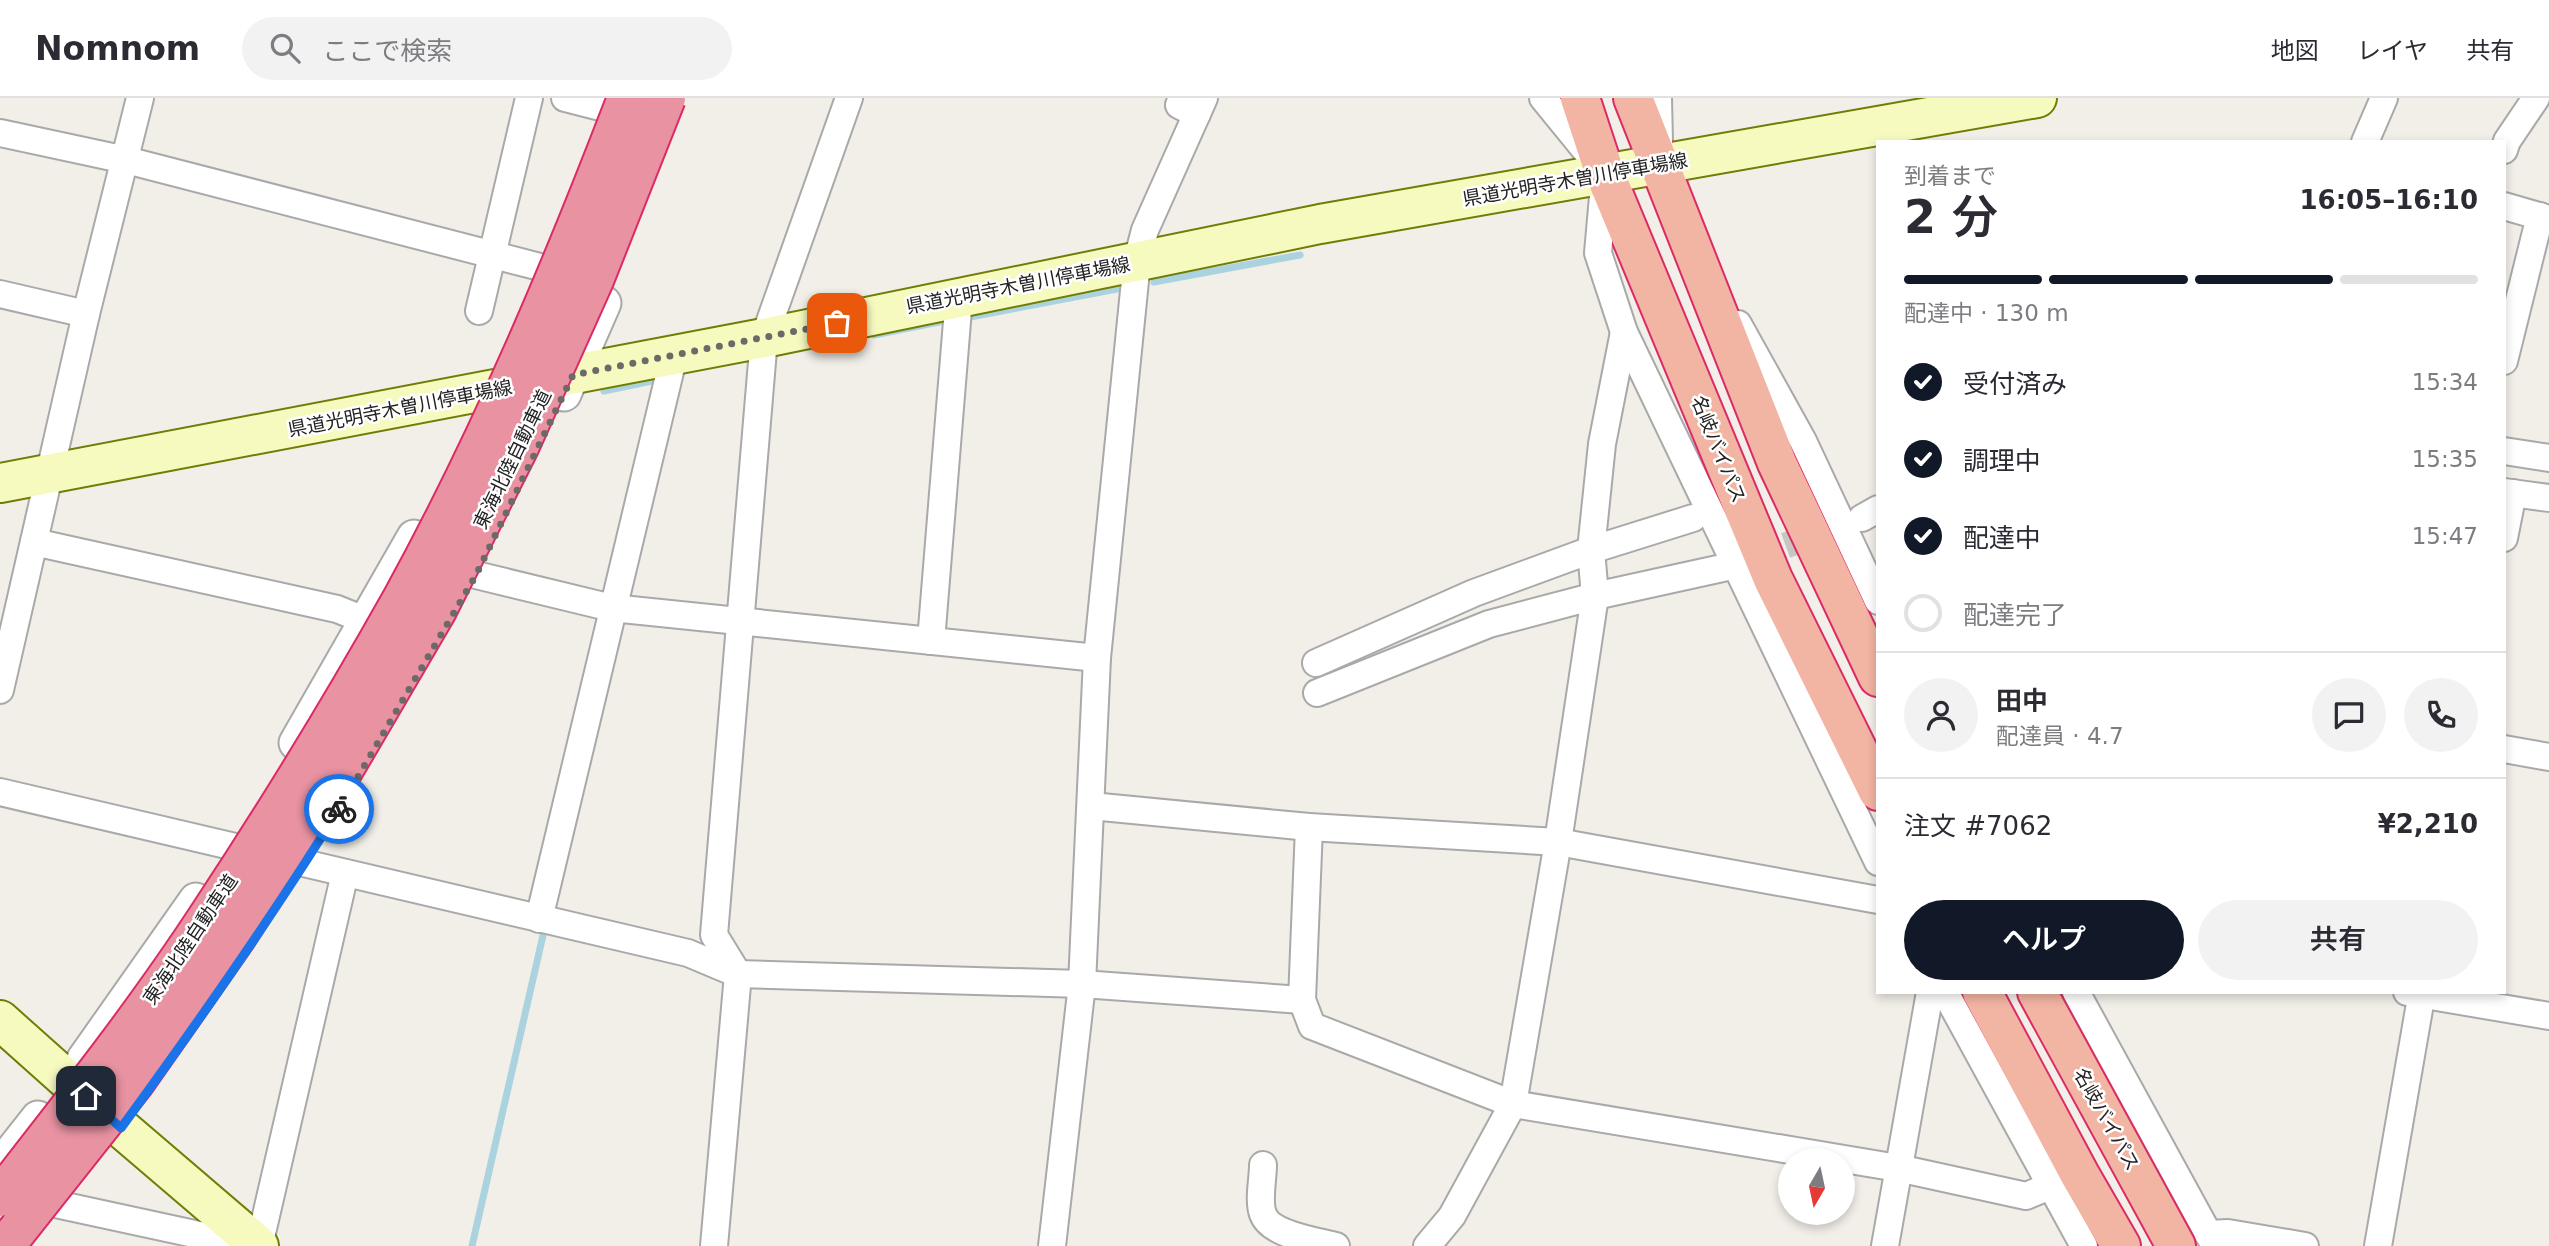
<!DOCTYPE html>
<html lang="ja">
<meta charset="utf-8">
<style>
:root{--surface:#fff;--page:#f2f2f3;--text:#2b2b33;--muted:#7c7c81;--line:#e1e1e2;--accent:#111827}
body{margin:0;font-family:"DejaVu Sans","Noto Sans JP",sans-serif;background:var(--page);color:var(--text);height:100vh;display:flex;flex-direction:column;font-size:26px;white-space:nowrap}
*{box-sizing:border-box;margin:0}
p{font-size:23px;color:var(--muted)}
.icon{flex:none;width:38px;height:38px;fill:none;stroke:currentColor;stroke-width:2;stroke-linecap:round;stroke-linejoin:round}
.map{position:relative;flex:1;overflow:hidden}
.panel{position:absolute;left:1876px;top:42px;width:630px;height:854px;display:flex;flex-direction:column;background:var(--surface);border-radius:0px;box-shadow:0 4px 10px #0003}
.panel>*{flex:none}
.needle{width:46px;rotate:189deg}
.fabs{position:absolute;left:1778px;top:1050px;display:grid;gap:14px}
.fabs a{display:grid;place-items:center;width:77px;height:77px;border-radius:50%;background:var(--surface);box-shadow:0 4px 10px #0003;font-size:35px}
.pin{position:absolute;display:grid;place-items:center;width:60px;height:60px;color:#fff;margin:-30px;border-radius:14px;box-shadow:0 4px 10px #0006}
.courier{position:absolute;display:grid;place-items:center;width:70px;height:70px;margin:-35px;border:5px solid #1a73e8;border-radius:50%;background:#fff;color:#222;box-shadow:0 2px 9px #0007}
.overview em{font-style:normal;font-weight:600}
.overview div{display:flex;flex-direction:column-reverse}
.overview{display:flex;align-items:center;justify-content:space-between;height:119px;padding:0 28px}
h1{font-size:46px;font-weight:600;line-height:52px}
.bar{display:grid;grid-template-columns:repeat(4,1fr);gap:10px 7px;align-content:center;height:84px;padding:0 28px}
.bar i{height:9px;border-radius:5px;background:var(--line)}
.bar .active{background:var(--accent)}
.bar p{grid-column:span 4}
.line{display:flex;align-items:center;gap:18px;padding:0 28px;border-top:2px solid var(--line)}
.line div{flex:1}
.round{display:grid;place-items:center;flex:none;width:74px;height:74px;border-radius:37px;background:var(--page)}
ol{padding:0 28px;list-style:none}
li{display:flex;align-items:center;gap:21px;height:77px}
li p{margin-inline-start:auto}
li .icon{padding:7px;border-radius:50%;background:var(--accent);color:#fff;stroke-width:4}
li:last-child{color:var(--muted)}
li i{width:38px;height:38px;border:4px solid var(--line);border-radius:50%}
.button{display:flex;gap:14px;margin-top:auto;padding:14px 28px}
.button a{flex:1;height:80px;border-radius:42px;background:var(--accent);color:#fff;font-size:28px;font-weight:600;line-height:80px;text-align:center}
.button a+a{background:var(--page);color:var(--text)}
header{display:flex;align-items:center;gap:42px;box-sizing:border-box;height:98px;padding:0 35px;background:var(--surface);border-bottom:2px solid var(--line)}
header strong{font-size:33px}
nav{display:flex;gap:38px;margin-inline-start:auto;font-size:24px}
.search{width:490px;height:63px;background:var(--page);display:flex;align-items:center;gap:18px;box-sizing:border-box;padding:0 24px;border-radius:38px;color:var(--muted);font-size:26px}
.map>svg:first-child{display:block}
</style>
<header>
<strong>Nomnom</strong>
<div class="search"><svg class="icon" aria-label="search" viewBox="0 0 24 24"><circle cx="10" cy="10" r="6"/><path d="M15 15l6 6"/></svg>ここで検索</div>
<nav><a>地図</a><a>レイヤ</a><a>共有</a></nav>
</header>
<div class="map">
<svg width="2549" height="1148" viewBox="0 0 2549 1148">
<rect width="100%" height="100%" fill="#f2efe9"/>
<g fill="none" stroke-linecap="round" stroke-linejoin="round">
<!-- stream -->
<g stroke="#aad3df" stroke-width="7">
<polyline points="1154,184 1300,157"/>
<polyline points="970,219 1117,191"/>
<polyline points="874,237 949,222"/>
<polyline points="604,293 661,281"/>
<polyline points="472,1148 544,833"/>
</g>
<!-- minor-tunnel -->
<polyline stroke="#c8c6c1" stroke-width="26" stroke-dasharray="26 13" stroke-linecap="butt" points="1749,461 1828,432"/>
<defs>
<g id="minor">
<polyline points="565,0 604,10"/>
<polyline points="1182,0 1179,7 1197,16"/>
<polyline points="1543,0 1605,76 1598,155 1624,234 1878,764"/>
<polyline points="1658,0 1659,44"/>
<polyline points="0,35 126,62 540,169"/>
<polyline points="2365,44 2384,0"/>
<polyline points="2504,52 2507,43 2536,0"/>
<polyline points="2504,108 2549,121"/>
<polyline points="0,196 86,216"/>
<polyline points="479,213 529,0"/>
<polyline points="1738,226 1803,343 1878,503"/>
<polyline points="2504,263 2540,118"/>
<polyline points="2504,353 2549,360"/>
<polyline points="2504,394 2549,400"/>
<polyline points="1862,420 1878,411"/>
<polyline points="2504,440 2513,395"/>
<polyline points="34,444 337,511 367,523"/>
<polyline points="476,477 612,510 1097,560"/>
<polyline points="931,543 959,199"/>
<polyline points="1316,565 1474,495 1591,452 1693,420"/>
<polyline points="0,592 86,216 140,0"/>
<polyline points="1317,595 1489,526 1595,498 1727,469"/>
<polyline points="2504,651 2549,659"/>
<polyline points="0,694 688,855 738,876 1082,886 1302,902"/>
<polyline points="1091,708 1309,729 1558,744 1878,802"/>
<polyline points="1309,729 1302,902 1312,928 1513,1006 1898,1070 2026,1098 2050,1088"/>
<polyline points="539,821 674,257"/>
<polyline points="1945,894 2084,1148"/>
<polyline points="2076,894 2215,1148"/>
<polyline points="2407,894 2549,918"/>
<path d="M1263 1067C1263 1081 1258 1103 1263 1116 1270 1137 1317 1143 1336 1148"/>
<polyline points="28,1100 222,1142 249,1139"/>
<polyline points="2208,1136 2228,1135 2305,1148"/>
<polyline points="259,1148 345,775"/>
<polyline points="714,1148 738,876 714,837 764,240 849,0"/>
<polyline points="1052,1148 1082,886 1097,560 1137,163 1145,132 1204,0"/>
<polyline points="1427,1148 1452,1118 1513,1006 1558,744 1595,498 1591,452 1602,346 1624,234"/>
<polyline points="1885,1148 1930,894"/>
<polyline points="2378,1148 2422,894"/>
</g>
<g id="tertiary">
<polyline points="564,296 604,205"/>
<polyline points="296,645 414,439"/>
<polyline points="84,961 196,802"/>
<polyline points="0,1068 38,1020"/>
</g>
<g id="secondary">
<polyline points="0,385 764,240 1320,126 2037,0"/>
<polyline points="0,922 121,1030 259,1148"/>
</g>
<g id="trunk">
<polyline points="1580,0 1605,76 1773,481 1878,693"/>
<polyline points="1633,0 1777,365 1878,579"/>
<polyline points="1982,894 2080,1077 2121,1148"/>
<polyline points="2037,894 2176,1148"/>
</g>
</defs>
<!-- minor casing -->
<use href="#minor" stroke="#a9a9a9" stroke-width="30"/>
<!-- tertiary casing -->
<use href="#tertiary" stroke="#a9a9a9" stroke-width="37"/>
<!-- secondary casing -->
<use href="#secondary" stroke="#707d05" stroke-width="42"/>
<!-- trunk casing -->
<use href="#trunk" stroke="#dc2a67" stroke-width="42"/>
<!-- minor -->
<use href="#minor" stroke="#fff" stroke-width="26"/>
<!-- tertiary -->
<use href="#tertiary" stroke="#fff" stroke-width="33"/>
<!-- secondary -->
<use href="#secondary" stroke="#f7fabf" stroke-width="38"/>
<!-- trunk -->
<use href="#trunk" stroke="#f2b4a3" stroke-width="38"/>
<defs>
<g id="motorway-bridge">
<path d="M0 1099C72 1007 145 915 209 817 277 714 342 608 402 501 490 341 562 170 627 0"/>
<polyline points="5,1148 135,984 237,838 344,671 436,514 520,347 594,182 666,0"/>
</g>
</defs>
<!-- motorway-bridge casing -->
<use href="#motorway-bridge" stroke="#dc2a67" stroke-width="42" stroke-linecap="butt"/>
<!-- motorway-bridge -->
<use href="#motorway-bridge" stroke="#e892a2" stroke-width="38"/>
</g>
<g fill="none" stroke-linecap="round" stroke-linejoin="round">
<!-- done -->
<polyline stroke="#6b6a68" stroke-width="7" stroke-dasharray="0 12.6" points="339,711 476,477 573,277 837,225"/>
<!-- route -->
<path stroke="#1a73e8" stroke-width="9" d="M86 998 121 1030C197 926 271 821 339 711"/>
</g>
<g text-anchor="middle" stroke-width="5" stroke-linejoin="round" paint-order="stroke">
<!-- street labels -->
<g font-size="19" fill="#222" stroke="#fff">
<text transform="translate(1575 81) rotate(-10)" y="7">県道光明寺木曽川停車場線</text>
<text transform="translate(1018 187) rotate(-11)" y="7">県道光明寺木曽川停車場線</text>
<text transform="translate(400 310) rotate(-11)" y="7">県道光明寺木曽川停車場線</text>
<text transform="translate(1719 351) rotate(68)" y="7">名岐バイパス</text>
<text transform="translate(512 361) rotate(-64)" y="7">東海北陸自動車道</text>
<text transform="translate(190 841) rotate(-56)" y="7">東海北陸自動車道</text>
<text transform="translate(2107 1021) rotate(61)" y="7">名岐バイパス</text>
</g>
</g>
</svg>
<div class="fabs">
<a><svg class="needle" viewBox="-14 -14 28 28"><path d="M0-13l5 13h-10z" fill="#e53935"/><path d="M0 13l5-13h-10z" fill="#7c7c81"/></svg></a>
</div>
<div class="pin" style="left:837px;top:225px;background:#ea580c"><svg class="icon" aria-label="bag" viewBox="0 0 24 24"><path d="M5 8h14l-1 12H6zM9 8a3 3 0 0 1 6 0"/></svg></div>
<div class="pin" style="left:86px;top:998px;background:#1f2937"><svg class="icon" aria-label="home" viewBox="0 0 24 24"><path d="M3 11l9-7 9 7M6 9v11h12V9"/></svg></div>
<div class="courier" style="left:339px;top:711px"><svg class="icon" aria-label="bike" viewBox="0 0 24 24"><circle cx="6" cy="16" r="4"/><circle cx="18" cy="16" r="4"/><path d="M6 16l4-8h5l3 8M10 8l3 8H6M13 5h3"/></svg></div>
<section class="panel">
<div class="overview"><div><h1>2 分</h1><p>到着まで</p></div><em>16:05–16:10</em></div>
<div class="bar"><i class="active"></i><i class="active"></i><i class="active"></i><i></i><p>配達中 · 130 m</p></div>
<ol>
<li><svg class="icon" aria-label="check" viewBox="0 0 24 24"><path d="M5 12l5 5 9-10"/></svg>受付済み<p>15:34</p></li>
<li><svg class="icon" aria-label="check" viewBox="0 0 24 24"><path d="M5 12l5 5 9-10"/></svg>調理中<p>15:35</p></li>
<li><svg class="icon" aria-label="check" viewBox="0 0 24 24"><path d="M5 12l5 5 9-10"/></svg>配達中<p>15:47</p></li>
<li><i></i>配達完了</li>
</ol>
<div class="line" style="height:126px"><a class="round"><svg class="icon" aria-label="person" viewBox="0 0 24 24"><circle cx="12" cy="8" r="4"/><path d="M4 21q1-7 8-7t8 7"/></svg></a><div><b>田中</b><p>配達員 · 4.7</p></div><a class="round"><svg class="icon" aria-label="chat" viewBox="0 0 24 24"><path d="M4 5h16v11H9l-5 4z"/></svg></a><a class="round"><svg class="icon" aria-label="phone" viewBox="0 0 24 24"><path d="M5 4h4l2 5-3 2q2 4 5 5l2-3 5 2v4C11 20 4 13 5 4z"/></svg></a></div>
<div class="line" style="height:91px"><div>注文 #7062</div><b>¥2,210</b></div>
<div class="button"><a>ヘルプ</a><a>共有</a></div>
</section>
</div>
